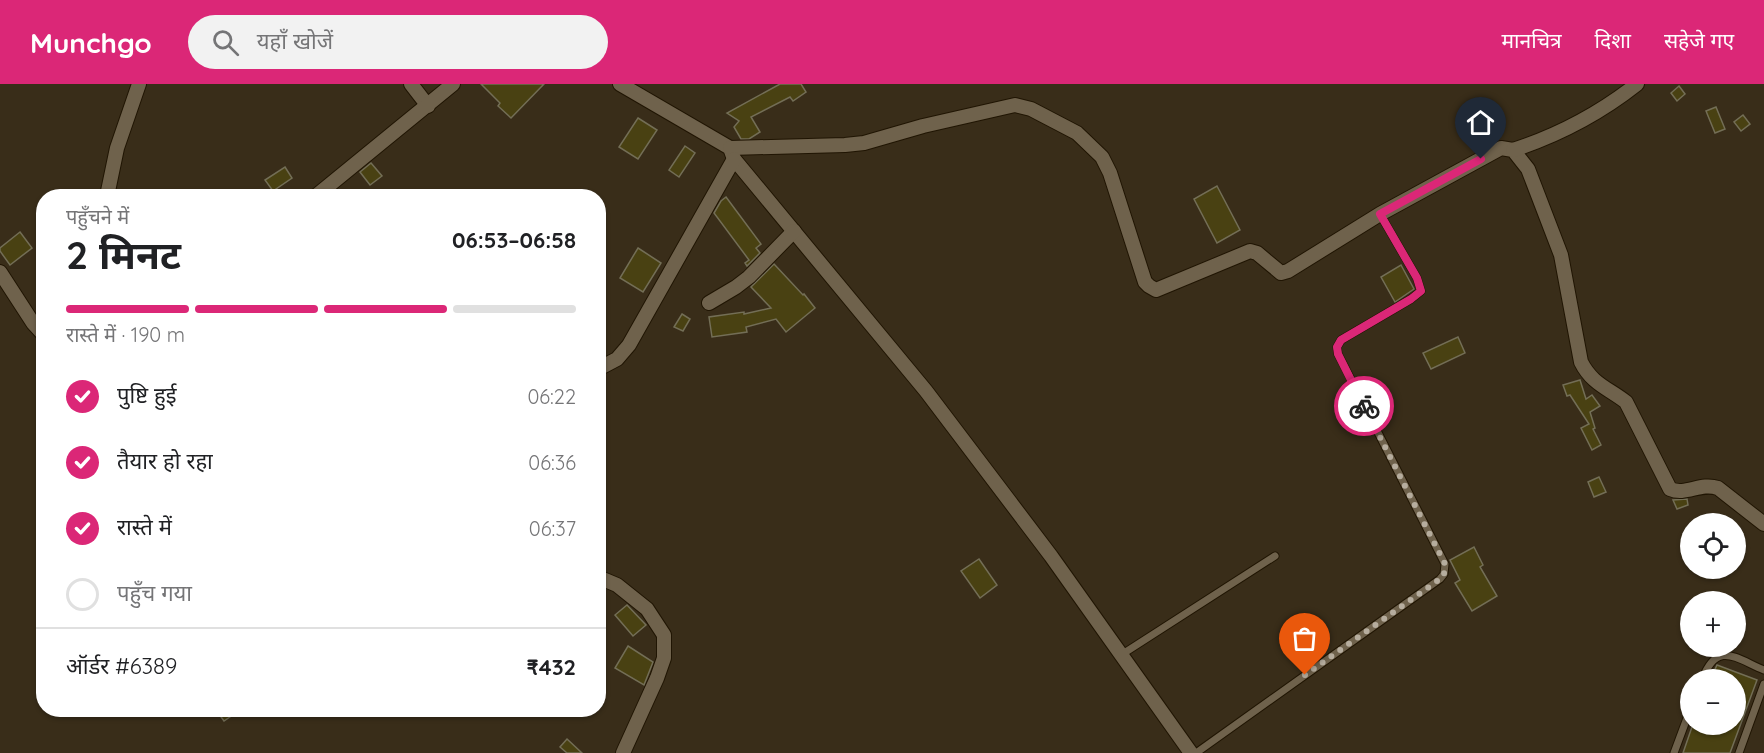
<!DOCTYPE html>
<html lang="hi">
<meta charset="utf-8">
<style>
:root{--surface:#fff;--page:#f2f2f2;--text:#202124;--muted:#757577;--line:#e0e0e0;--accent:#db2777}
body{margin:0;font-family:Quicksand,"Noto Sans Devanagari",sans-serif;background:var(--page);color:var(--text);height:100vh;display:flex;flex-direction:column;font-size:22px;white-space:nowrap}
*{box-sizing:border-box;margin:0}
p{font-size:20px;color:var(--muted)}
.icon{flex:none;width:33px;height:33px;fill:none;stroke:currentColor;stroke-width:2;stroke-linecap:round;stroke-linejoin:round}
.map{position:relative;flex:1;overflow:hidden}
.panel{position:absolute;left:36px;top:105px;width:570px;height:528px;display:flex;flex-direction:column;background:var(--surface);border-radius:24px;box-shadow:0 2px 4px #0004}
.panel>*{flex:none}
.controls{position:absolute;left:1680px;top:429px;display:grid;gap:12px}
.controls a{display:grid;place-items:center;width:66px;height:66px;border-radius:50%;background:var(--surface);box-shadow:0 2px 4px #0004;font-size:30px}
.pin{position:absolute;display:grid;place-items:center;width:51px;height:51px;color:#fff;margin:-62px -26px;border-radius:50% 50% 50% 0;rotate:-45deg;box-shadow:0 0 6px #0007}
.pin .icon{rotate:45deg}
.courier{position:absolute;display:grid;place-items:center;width:60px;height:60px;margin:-30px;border:4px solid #db2777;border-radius:50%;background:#fff;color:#222;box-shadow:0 2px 8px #0007}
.headline em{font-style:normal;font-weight:700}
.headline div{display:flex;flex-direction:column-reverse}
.headline{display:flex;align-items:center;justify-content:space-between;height:102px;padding:0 30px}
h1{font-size:39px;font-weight:700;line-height:45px}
.bar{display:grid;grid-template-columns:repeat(4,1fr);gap:9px 6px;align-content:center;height:72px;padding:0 30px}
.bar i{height:8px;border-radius:4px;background:var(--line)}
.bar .on{background:var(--accent)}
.bar p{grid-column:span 4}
.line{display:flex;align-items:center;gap:15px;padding:0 30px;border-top:2px solid var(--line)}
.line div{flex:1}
ol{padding:0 30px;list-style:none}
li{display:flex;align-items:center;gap:18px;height:66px}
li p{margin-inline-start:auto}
li .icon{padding:6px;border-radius:50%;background:var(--accent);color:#fff;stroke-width:4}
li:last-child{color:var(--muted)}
li i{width:33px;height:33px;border:3px solid var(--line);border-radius:50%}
header{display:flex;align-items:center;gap:36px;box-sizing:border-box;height:84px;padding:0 30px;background:var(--accent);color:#fff}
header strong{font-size:28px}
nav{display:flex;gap:33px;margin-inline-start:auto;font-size:21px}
.search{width:420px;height:54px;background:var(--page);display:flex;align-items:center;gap:15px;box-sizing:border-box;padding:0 21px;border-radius:33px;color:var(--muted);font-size:22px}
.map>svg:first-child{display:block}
</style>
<header>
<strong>Munchgo</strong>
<div class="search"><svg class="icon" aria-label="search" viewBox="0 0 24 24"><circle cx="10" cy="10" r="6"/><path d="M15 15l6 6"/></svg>यहाँ खोजें</div>
<nav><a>मानचित्र</a><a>दिशा</a><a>सहेजे गए</a></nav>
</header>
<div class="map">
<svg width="1764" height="669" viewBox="0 0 1764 669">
<rect width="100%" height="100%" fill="#392d19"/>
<!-- building -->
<g fill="#494112" stroke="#736e56" stroke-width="1.5">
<polygon points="481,0 544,0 511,34 498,22 500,19"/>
<polygon points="780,0 801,0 806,8 793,17 790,13 751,33 760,48 749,55 741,55 734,43 739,37 727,29"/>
<polygon points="1679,2 1685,10 1677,17 1671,9"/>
<polygon points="1716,23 1725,45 1715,49 1706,27"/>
<polygon points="1743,31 1750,40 1741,47 1734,38"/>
<polygon points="638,34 657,46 638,75 619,63"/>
<polygon points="685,62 695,69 679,93 669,86"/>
<polygon points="371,79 382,92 370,101 360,88"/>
<polygon points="285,83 292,94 273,107 265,96"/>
<polygon points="1217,102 1240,146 1217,159 1194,115"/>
<polygon points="726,113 761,160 756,164 760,169 747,182 745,179 749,176 714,129 721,117"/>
<polygon points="20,148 32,164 10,181 0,167 0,164"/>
<polygon points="638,164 661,179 643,208 620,194"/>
<polygon points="774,180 803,211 804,210 815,224 786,248 776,235 746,243 747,248 712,253 709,233 744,228 744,230 771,224 751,203"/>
<polygon points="1401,181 1414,205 1395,218 1381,193"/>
<polygon points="682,230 690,235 683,247 674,243"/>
<polygon points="1458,253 1465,269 1431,285 1423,269"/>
<polygon points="1580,296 1586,315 1592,311 1600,322 1590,328 1595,344 1593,345 1601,361 1592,366 1581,344 1589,340 1570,311 1567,312 1563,301"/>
<polygon points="1599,393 1606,408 1594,413 1588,398"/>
<polygon points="1687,415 1688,421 1677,425 1673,416"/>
<polygon points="1474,463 1483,481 1480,483 1497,512 1472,527 1455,499 1460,496 1450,476"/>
<polygon points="979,475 997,501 980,514 961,487"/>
<polygon points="627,521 646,541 633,552 615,531"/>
<polygon points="628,562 653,578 644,601 615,584"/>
<polygon points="1717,581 1757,596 1730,669 1683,669 1693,640 1736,640 1736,596 1710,596"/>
<polygon points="216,626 240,626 224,637"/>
<polygon points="567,655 582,669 567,669 560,663"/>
</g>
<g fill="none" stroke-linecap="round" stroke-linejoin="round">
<defs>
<g id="lane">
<polyline points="1121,571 1275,472"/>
<path d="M1702 596C1717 556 1735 574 1764 586"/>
<polyline points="1196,669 1440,495 1444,490 1445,480 1338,270 1337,263 1341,256 1411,215 1421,207 1417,194 1380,130"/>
<polyline points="1674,669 1690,626"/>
<polyline points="1739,669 1764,600"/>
</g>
<g id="street">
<polyline points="411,0 428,22"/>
<polyline points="620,0 730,64 734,75 926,307 1051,472 1191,669"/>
<path d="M730 64 845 61 864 59 923 42 1015 21 1031 25 1077 49 1102 73 1110 89 1145 198 1149 202 1156 206 1250 167 1257 169 1281 189 1288 187 1380 130 1501 64 1513 66 1528 85 1561 171 1581 278C1592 300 1608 304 1626 318L1670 405C1686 412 1700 398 1718 404L1764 440"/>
<path d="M1513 66C1559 51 1599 30 1637 0"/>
<polyline points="107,112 117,64 139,0"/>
<polyline points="316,112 453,0"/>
<polyline points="0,188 33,239 44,251"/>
<polyline points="709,219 736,203 749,193 794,147"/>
<polyline points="598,285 617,275 629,261 734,75"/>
<polyline points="598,493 617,501 647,525 664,551 664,574 657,594 623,669"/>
</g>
</defs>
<!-- lane casing -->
<use href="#lane" stroke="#201503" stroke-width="9"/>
<!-- street casing -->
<use href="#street" stroke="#201503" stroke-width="16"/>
<!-- lane -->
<use href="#lane" stroke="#6f624c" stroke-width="7"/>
<!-- street -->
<use href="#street" stroke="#6f624c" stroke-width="14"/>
</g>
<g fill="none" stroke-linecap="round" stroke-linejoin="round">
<!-- done -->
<polyline stroke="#b6ad9e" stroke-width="6" stroke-dasharray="0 10.8" points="1305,591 1440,495 1444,490 1445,480 1364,322"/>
<!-- route -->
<polyline stroke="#db2777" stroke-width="8" points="1364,322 1338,270 1337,263 1341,256 1411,215 1421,207 1417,194 1380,130 1481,75"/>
</g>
</svg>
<div class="controls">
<a><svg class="icon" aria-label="locate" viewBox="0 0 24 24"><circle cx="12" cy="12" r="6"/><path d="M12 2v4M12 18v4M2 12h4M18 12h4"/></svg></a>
<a>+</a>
<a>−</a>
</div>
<div class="pin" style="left:1305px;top:591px;background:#ea580c"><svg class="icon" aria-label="bag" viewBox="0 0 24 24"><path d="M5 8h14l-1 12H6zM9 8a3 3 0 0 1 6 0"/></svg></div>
<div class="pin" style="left:1481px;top:75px;background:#1f2937"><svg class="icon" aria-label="home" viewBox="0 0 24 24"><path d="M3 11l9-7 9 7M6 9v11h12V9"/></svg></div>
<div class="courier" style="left:1364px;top:322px"><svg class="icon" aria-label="bike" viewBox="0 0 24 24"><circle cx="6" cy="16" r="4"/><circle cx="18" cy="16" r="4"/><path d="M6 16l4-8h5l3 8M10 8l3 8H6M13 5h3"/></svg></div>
<section class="panel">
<div class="headline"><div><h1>2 मिनट</h1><p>पहुँचने में</p></div><em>06:53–06:58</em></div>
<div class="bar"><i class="on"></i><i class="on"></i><i class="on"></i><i></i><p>रास्ते में · 190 m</p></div>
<ol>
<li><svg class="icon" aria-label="check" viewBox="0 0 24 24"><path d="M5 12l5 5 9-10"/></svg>पुष्टि हुई<p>06:22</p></li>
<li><svg class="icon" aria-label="check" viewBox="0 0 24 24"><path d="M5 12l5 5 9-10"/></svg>तैयार हो रहा<p>06:36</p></li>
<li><svg class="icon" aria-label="check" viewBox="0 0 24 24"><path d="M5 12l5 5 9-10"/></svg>रास्ते में<p>06:37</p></li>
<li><i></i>पहुँच गया</li>
</ol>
<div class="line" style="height:78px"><div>ऑर्डर #6389</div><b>₹432</b></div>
</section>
</div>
